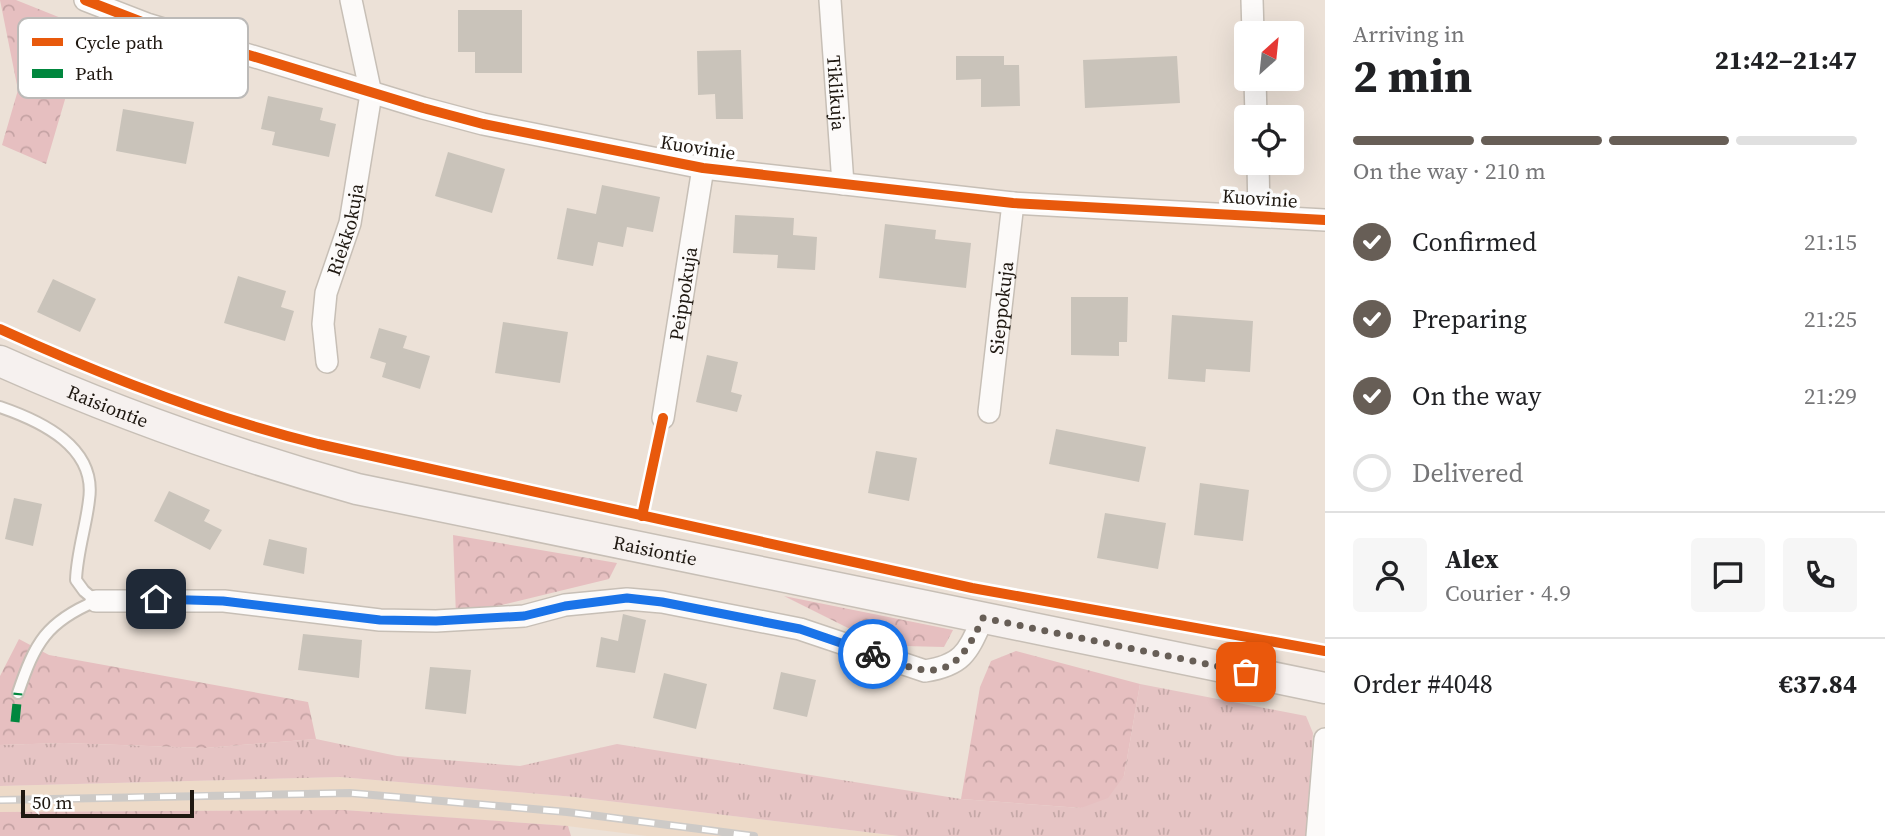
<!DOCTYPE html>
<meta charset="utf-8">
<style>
:root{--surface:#fff;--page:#f6f6f6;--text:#202124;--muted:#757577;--line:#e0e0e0;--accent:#675e56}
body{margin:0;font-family:"Source Serif 4",serif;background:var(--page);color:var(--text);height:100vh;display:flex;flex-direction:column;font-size:26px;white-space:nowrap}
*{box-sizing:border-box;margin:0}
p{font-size:23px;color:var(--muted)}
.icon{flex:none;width:38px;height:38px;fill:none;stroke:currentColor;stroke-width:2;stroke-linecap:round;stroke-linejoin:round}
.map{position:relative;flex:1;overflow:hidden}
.sheet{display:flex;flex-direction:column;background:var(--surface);width:560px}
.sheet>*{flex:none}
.needle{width:46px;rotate:27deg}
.fabs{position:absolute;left:1234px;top:21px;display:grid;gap:14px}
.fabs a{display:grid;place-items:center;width:70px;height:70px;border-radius:7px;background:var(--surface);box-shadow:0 7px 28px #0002;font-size:35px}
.scale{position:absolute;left:21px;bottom:18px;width:173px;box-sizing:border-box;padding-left:7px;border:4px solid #1f1811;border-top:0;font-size:19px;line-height:24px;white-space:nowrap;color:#1f1811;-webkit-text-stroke:5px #fff;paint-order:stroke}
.pin{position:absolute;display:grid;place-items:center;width:60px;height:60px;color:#fff;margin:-30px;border-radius:14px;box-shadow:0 4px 10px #0006}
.courier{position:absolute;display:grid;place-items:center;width:70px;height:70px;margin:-35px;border:5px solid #1a73e8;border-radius:50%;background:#fff;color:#222;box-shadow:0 2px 9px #0007}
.head em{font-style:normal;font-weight:700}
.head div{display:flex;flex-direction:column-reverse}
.head{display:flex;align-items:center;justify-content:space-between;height:119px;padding:0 28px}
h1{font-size:46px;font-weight:700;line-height:52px}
.bar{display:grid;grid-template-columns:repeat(4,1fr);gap:10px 7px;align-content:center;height:84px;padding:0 28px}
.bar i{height:9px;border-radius:5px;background:var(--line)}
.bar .current{background:var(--accent)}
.bar p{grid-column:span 4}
.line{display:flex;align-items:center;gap:18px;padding:0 28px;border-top:2px solid var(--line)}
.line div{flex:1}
.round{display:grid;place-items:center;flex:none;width:74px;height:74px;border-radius:7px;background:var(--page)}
ol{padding:0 28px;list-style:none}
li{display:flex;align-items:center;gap:21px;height:77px}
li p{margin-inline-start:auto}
li .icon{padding:7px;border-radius:50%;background:var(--accent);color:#fff;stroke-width:4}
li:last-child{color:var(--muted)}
li i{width:38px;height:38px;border:4px solid var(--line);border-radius:50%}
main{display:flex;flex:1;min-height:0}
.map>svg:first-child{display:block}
</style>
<main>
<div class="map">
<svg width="1325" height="836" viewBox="0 0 1325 836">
<defs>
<pattern id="grass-tufts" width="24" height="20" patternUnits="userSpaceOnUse" patternTransform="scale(1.75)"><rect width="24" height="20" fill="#e6c4c4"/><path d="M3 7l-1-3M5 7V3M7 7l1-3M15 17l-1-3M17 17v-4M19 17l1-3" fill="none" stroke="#c5a8a7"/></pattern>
<pattern id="forest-crowns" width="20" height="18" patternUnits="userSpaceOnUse" patternTransform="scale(1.75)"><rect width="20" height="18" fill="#e6bfc0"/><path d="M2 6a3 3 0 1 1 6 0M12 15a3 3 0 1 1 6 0" fill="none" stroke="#c5a3a4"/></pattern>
</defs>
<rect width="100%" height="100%" fill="#ece1d7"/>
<!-- built -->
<polygon fill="#eddac8" points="340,777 575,797 899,836 647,836 567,826 344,810 0,812 0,786"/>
<!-- grass -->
<polygon fill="url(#grass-tufts)" points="1140,684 1306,716 1313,733 1306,836 899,836 575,797 340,777 0,786 0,745 64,743 205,748 316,739 397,756 520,766 617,744 961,799 1081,808 1124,776"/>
<!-- forest -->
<g fill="url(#forest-crowns)">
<polygon points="0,0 16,0 86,28 46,164 2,145 18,90"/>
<polygon points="453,535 617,563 609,579 456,616"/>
<polygon points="784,596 953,630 944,647 904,646 848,628"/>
<polygon points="19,639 49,655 308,702 316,739 205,748 64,743 0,745 0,676"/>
<polygon points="1016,651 1140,684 1124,776 1108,798 1081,808 961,799 980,687 991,661"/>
<polygon points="344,810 568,826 571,836 0,836 0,812"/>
</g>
<!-- building -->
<g fill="#c9c3ba">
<polygon points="458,10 522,10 522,73 475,73 475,52 458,52"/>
<polygon points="741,50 743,119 716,119 715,94 698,95 697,51"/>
<polygon points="956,56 1004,56 1004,65 1019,65 1020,106 981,107 981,79 956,80"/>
<polygon points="1177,56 1180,103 1085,108 1083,60"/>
<polygon points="268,96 323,108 320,120 336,124 329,157 272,145 275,132 261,129"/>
<polygon points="123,109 194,122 186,164 116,151"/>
<polygon points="448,152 505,169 492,213 435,196"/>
<polygon points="602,185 660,197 653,232 627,227 623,247 598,242 593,266 557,259 567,208 596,214"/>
<polygon points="735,215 794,218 793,235 817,237 815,270 777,268 778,255 733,253"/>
<polygon points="885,224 936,230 935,239 971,243 966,288 879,278"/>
<polygon points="238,276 286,291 281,307 294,311 285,341 224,323"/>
<polygon points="53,279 96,299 80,332 37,312"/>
<polygon points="1071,297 1128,297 1127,342 1119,342 1119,356 1071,355"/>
<polygon points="1172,315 1253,321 1250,372 1206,369 1205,382 1168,379"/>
<polygon points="503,322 568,332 560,383 495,373"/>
<polygon points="379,328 407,336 403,348 430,356 420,389 382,377 386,363 370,358"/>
<polygon points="707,355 738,362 731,392 742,395 737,412 696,402"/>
<polygon points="1056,429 1146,447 1139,482 1049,464"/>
<polygon points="876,451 917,458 909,501 868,493"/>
<polygon points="1200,483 1249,490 1243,541 1194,535"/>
<polygon points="169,491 210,510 204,521 222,530 210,550 154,521"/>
<polygon points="14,498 42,504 33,546 5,539"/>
<polygon points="1105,513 1166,523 1158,569 1097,558"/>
<polygon points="269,539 307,548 304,574 263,565"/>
<polygon points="623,614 646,620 635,673 596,667 601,637 618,641"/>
<polygon points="303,634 362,640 359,678 298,670"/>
<polygon points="430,667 471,670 466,714 425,709"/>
<polygon points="781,672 816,680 807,717 773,709"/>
<polygon points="664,673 707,684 696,729 653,718"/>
</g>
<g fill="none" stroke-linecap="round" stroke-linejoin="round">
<defs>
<path id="lane" d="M0 407C41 421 97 447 89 500 86 527 77 552 76 580L84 591 96 601C46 622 35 643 18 693"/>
<g id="street">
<polyline points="85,0 147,24 423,108 483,124 703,168 1013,203 1325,220"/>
<path id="s1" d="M830 0 843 184"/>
<polyline points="1252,0 1253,33"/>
<polyline points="1255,79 1256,117"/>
<polyline points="1258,163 1259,215"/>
<path id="s2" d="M327 362 323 324 326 293 350 223 371 94 351 0"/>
<path id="s3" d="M989 412 1013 203"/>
<path id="s4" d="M663 418 703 168"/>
<path d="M96 601H224L380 620 436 621 524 616 565 605 627 599 662 602 800 629 925 671C964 665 968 651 983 618"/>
<polyline points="1317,836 1325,739"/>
</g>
<g id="secondary">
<path id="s5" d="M0 361C116 413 235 455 357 489L1325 688"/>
</g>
</defs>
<!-- lane casing -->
<use href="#lane" stroke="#c7bfb6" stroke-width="14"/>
<!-- street casing -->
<use href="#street" stroke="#c7bfb6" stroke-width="24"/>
<!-- secondary casing -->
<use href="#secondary" stroke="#c7bfb6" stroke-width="33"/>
<!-- lane -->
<use href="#lane" stroke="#fcfaf9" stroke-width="10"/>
<!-- street -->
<use href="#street" stroke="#fcfaf9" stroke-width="21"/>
<!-- secondary -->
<use href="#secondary" stroke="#f6f1ef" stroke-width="30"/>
<defs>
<polyline id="rail" points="0,800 350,793 567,812 754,836"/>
</defs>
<!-- rail casing -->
<use href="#rail" stroke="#cdcac7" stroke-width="8"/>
<!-- rail -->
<use href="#rail" stroke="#fff" stroke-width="5" stroke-dasharray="16" stroke-linecap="butt"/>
<!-- quiet -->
<polyline stroke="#00873e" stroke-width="9" stroke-dasharray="18 9" stroke-linecap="butt" points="15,722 18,693"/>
<defs>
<g id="cycleway">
<polyline points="85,0 147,24 423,108 483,124 703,168 1013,203 1325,220"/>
<path d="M0 329C103 376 209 417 318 444L972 588 1325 651"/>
<polyline points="642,516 663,418"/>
</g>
</defs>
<!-- cycleway casing -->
<use href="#cycleway" stroke="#fff" stroke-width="15"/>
<!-- cycleway -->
<use href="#cycleway" stroke="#e8590c" stroke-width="10"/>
</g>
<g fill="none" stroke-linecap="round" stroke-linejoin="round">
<!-- done -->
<path stroke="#675e56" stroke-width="7" stroke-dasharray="0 12.6" d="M873 654C934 678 954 682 983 618L1246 672"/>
<!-- route -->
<polyline stroke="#1a73e8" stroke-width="9" points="156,599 223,601 380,620 436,621 524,616 565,606 627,598 662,602 800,629 873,654"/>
</g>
<g text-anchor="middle" stroke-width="7" stroke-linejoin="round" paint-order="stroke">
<!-- street labels -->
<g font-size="19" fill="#1f1811" stroke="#fff">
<text dy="7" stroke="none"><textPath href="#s1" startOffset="93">Tiklikuja</textPath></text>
<text transform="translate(698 147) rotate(9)" y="7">Kuovinie</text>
<text transform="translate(1260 198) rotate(4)" y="7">Kuovinie</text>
<text dy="7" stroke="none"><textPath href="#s2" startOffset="136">Riekkokuja</textPath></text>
<text dy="7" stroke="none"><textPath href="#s4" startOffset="126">Peippokuja</textPath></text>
<text dy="7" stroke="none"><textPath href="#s3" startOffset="105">Sieppokuja</textPath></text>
<text dy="7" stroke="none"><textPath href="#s5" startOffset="117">Raisiontie</textPath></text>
<text dy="7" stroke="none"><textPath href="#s5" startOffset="684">Raisiontie</textPath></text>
</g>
</g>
<!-- legend -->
<rect x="18" y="18" width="230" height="80" rx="10" fill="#fff" stroke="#bcbab8" stroke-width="2"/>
<rect x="32" y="38" width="31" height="8" fill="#e8590c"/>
<rect x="32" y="69" width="31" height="9" fill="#00873e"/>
<g font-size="19" fill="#1f1811">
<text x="75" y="49">Cycle path</text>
<text x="75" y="80">Path</text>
</g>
</svg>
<div class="fabs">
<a><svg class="needle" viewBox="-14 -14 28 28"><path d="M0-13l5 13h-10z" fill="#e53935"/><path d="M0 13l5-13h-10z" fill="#757577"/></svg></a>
<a><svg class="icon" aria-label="locate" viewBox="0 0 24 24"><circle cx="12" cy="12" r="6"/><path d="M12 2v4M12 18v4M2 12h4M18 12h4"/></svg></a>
</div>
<div class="scale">50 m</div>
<div class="pin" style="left:1246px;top:672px;background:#ea580c"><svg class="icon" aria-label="bag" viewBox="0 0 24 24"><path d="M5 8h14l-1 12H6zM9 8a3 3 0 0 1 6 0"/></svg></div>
<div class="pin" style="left:156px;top:599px;background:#1f2937"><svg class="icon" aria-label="home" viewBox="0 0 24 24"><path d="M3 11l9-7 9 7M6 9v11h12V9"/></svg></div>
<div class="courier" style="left:873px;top:654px"><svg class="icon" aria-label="bike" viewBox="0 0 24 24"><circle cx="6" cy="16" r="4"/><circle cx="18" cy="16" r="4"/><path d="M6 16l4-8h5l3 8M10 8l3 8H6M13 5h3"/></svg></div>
</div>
<section class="sheet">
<div class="head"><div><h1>2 min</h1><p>Arriving in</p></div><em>21:42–21:47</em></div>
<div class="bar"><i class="current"></i><i class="current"></i><i class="current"></i><i></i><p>On the way · 210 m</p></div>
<ol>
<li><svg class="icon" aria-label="check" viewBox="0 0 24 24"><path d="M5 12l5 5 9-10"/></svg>Confirmed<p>21:15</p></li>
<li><svg class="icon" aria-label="check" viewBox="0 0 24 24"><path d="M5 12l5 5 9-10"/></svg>Preparing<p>21:25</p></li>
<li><svg class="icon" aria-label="check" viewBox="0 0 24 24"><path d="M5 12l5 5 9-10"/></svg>On the way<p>21:29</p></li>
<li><i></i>Delivered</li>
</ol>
<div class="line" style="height:126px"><a class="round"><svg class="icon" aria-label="person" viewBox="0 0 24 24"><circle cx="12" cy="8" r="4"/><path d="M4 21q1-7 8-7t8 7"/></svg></a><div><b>Alex</b><p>Courier · 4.9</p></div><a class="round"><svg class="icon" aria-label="chat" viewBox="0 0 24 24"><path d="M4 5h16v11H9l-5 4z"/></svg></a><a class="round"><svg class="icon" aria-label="phone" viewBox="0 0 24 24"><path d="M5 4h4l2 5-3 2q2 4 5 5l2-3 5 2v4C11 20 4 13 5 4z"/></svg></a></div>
<div class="line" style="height:91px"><div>Order #4048</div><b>€37.84</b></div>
</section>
</main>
